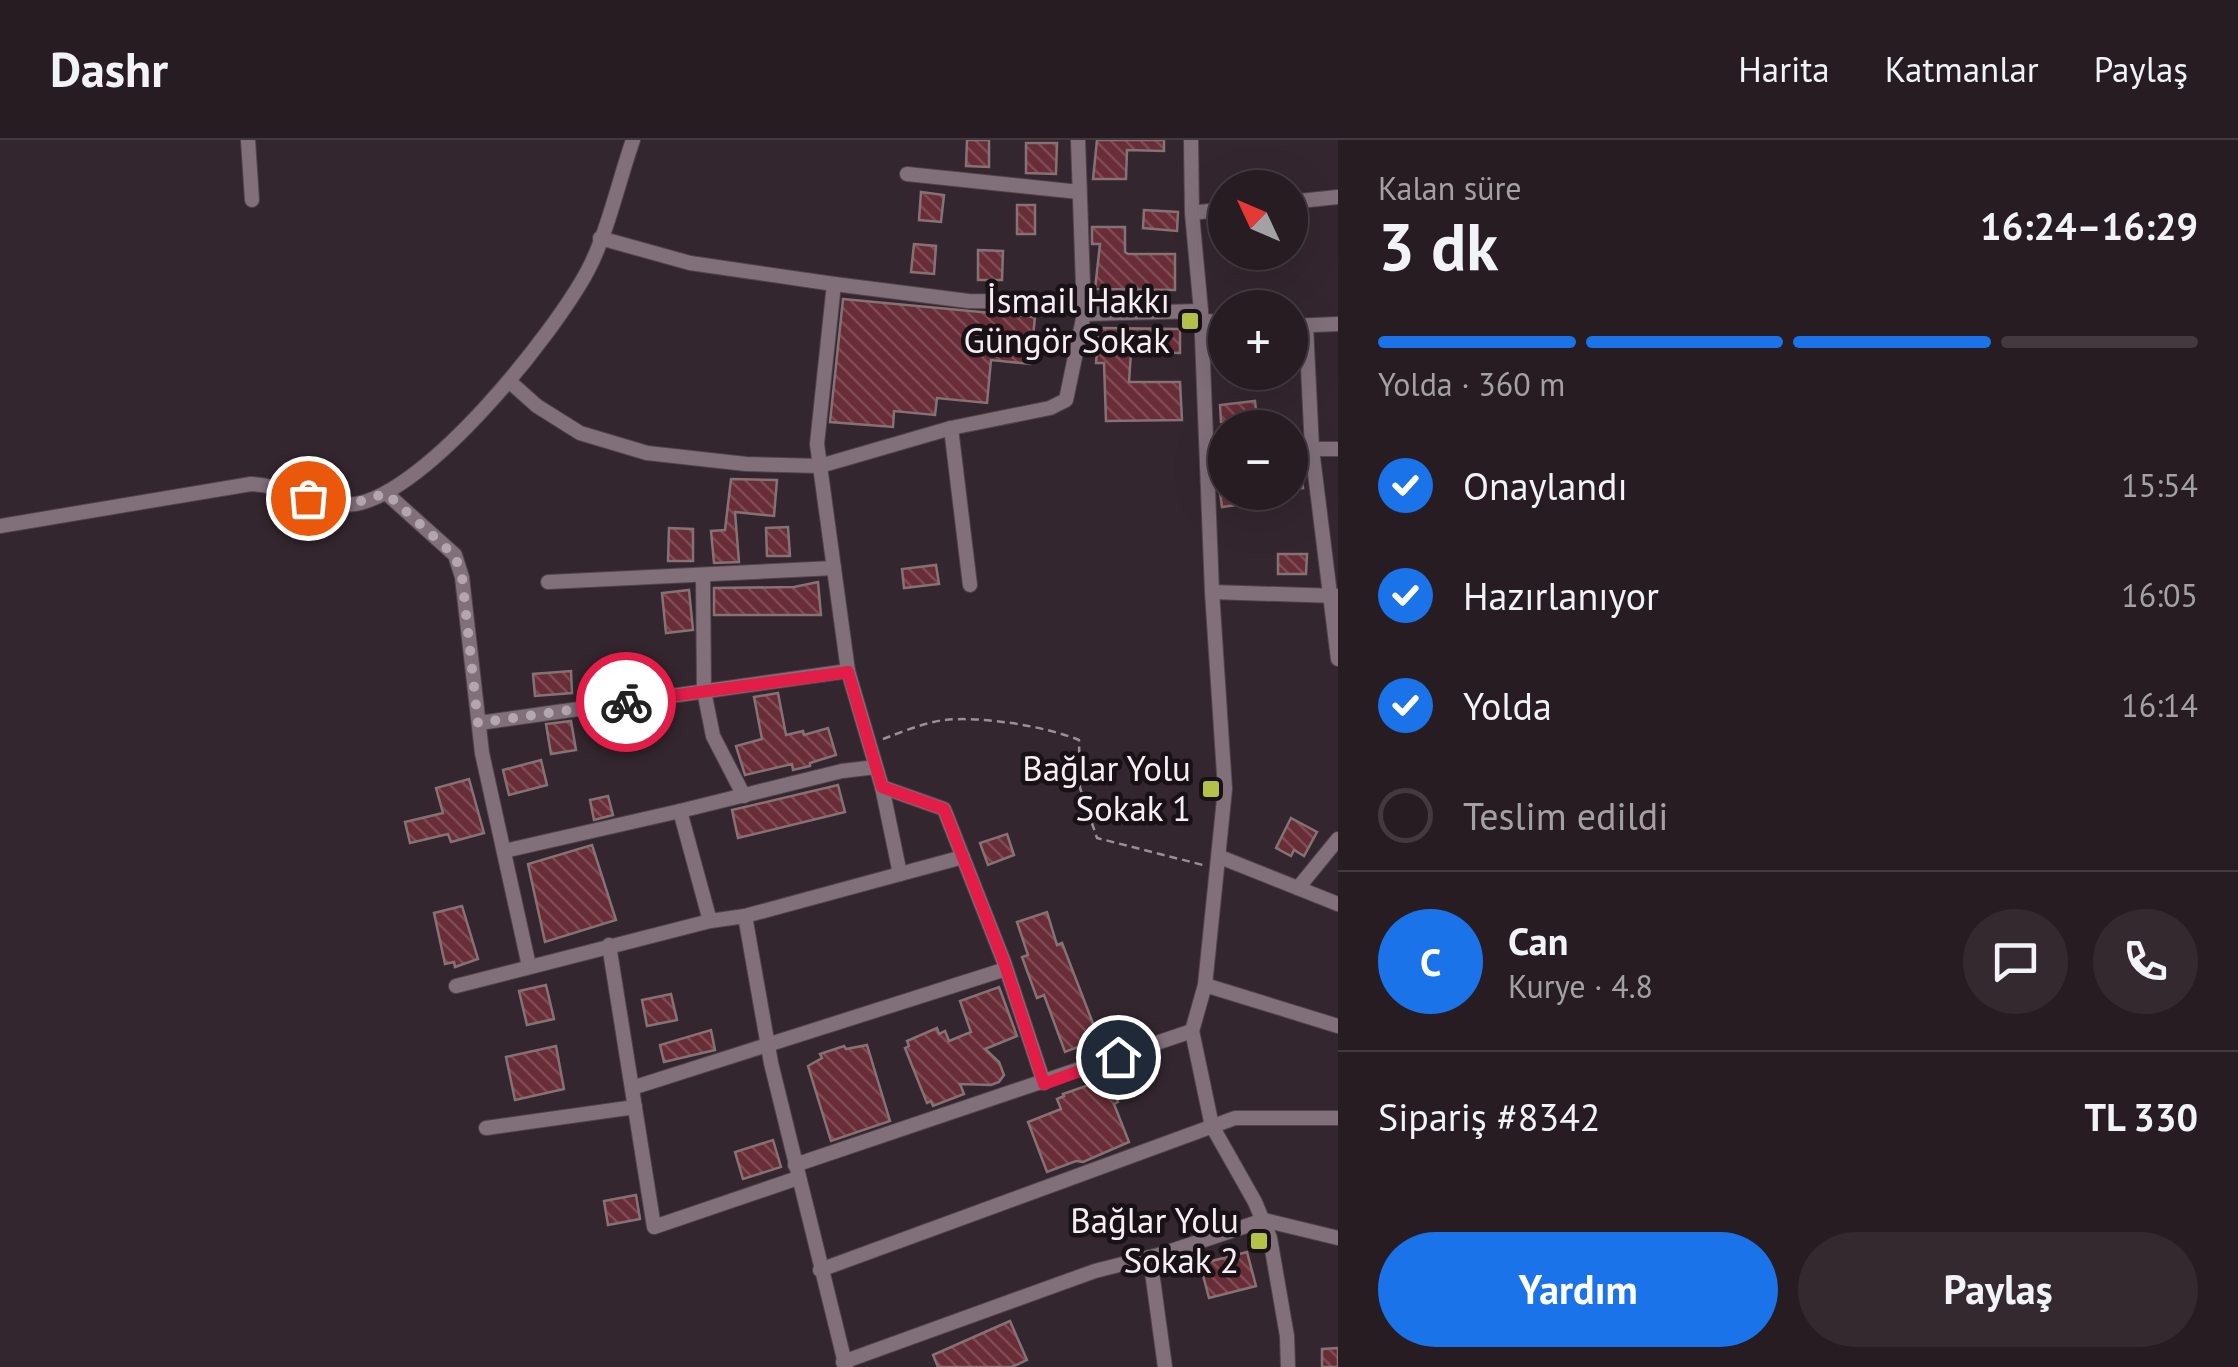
<!DOCTYPE html>
<html lang="tr">
<meta charset="utf-8">
<style>
:root{--surface:#271c22;--page:#33292f;--text:#f1f3f6;--muted:#a4a1a5;--line:#433a40;--accent:#1a73e8}
body{margin:0;font-family:"PT Sans",sans-serif;background:var(--page);color:var(--text);height:100vh;display:flex;flex-direction:column;font-size:38px;white-space:nowrap}
*{box-sizing:border-box;margin:0}
p{font-size:32px;color:var(--muted)}
.icon{flex:none;width:55px;height:55px;fill:none;stroke:currentColor;stroke-width:2;stroke-linecap:round;stroke-linejoin:round}
.map{position:relative;flex:1;overflow:hidden}
.side{display:flex;flex-direction:column;background:var(--surface);width:900px}
.side>*{flex:none}
.needle{width:65px;rotate:314deg}
.tools{position:absolute;left:1208px;top:30px;display:grid;gap:20px}
.tools a{display:grid;place-items:center;width:100px;height:100px;border-radius:50%;background:var(--surface);box-shadow:0 10px 40px #0002,0 0 0 2px var(--line);font-size:50px}
.pin{position:absolute;display:grid;place-items:center;width:85px;height:85px;color:#fff;margin:-42px;border:5px solid #fff;border-radius:50%;box-shadow:0 2px 10px #0007}
.courier{position:absolute;display:grid;place-items:center;width:100px;height:100px;margin:-50px;border:8px solid #e11d48;border-radius:50%;background:#fff;color:#222;box-shadow:0 2px 12px #0007}
.head em{font-style:normal;font-weight:700}
.head div{display:flex;flex-direction:column-reverse}
.head{display:flex;align-items:center;justify-content:space-between;height:170px;padding:0 40px}
h1{font-size:65px;font-weight:700;line-height:75px}
.bar{display:grid;grid-template-columns:repeat(4,1fr);gap:15px 10px;align-content:center;height:120px;padding:0 40px}
.bar i{height:12px;border-radius:8px;background:var(--line)}
.bar .current{background:var(--accent)}
.bar p{grid-column:span 4}
.line{display:flex;align-items:center;gap:25px;padding:0 40px;border-top:2px solid var(--line)}
.line div{flex:1}
.round{display:grid;place-items:center;flex:none;width:105px;height:105px;border-radius:52px;background:var(--page)}
ol{padding:0 40px;list-style:none}
li{display:flex;align-items:center;gap:30px;height:110px}
li p{margin-inline-start:auto}
li .icon{padding:10px;border-radius:50%;background:var(--accent);color:#fff;stroke-width:4}
li:last-child{color:var(--muted)}
li i{width:55px;height:55px;border:5px solid var(--line);border-radius:50%}
.cta{display:flex;gap:20px;margin-top:auto;padding:20px 40px}
.cta a{flex:1;height:115px;border-radius:60px;background:var(--accent);color:#fff;font-size:40px;font-weight:700;line-height:115px;text-align:center}
.cta a+a{background:var(--page);color:var(--text)}
header{display:flex;align-items:center;gap:60px;box-sizing:border-box;height:140px;padding:0 50px;background:var(--surface);border-bottom:2px solid var(--line)}
header strong{font-size:48px}
nav{display:flex;gap:55px;margin-inline-start:auto;font-size:35px}
main{display:flex;flex:1;min-height:0}
.map>svg:first-child{display:block}
</style>
<header>
<strong>Dashr</strong>
<nav><a>Harita</a><a>Katmanlar</a><a>Paylaş</a></nav>
</header>
<main>
<div class="map">
<svg width="1338" height="1227" viewBox="0 0 1338 1227">
<defs>
<pattern id="building-back-hatch" width="6" height="6" patternUnits="userSpaceOnUse" patternTransform="scale(2.5)"><rect width="6" height="6" fill="#692d38"/><path d="M-1 5l2 2M0 0l6 6M5-1l2 2" fill="none" stroke="#7f4c55"/></pattern>
</defs>
<rect width="100%" height="100%" fill="#34262e"/>
<!-- building -->
<g fill="url(#building-back-hatch)" stroke="#867274" stroke-width="2.5">
<polygon points="967,0 989,0 989,27 966,26"/>
<polygon points="1097,0 1164,0 1164,11 1127,10 1126,39 1093,39"/>
<polygon points="1026,3 1057,3 1056,34 1026,33"/>
<polygon points="921,52 944,55 941,82 919,80"/>
<rect x="1017" y="65" width="18" height="29"/>
<polygon points="1144,70 1178,72 1177,91 1143,88"/>
<polygon points="1092,87 1125,87 1125,112 1128,114 1175,114 1175,150 1095,149 1100,104 1092,104"/>
<polygon points="914,104 936,106 934,134 911,132"/>
<polygon points="978,110 1003,111 1002,140 978,140"/>
<polygon points="843,159 1035,177 1030,224 991,220 987,263 937,258 935,275 894,271 893,287 830,282"/>
<polygon points="1099,188 1180,189 1180,213 1131,212 1129,242 1180,242 1182,280 1106,281 1104,223 1096,223"/>
<polygon points="1255,261 1257,279 1221,282 1220,265"/>
<polygon points="1290,296 1299,296 1303,348 1290,349"/>
<polygon points="731,339 777,340 774,376 735,372 739,422 714,423 711,391 725,390"/>
<polygon points="1220,352 1243,352 1244,364 1222,367"/>
<polygon points="788,387 790,416 767,416 766,388"/>
<polygon points="669,388 693,389 693,421 668,421"/>
<polygon points="1278,414 1307,414 1306,434 1278,434"/>
<polygon points="936,425 939,444 904,448 902,429"/>
<polygon points="818,442 821,475 714,475 714,448 794,447"/>
<polygon points="689,450 693,490 666,493 662,453"/>
<polygon points="571,531 572,553 535,556 533,534"/>
<polygon points="778,553 786,595 803,591 804,595 828,588 836,615 810,623 810,626 793,630 792,624 745,635 736,606 762,599 754,557"/>
<polygon points="571,581 576,610 551,614 546,584"/>
<polygon points="541,620 547,645 509,655 503,630"/>
<polygon points="469,639 484,693 451,702 448,694 410,703 405,682 443,673 436,648"/>
<polygon points="838,645 845,672 738,698 732,670"/>
<polygon points="608,656 613,675 594,680 590,660"/>
<polygon points="1291,678 1317,692 1304,716 1294,710 1291,716 1276,708"/>
<polygon points="1007,694 1014,715 988,725 980,703"/>
<polygon points="592,705 616,780 545,802 528,724"/>
<polygon points="462,766 478,819 455,827 454,822 445,824 434,773"/>
<polygon points="1047,772 1057,805 1062,803 1099,899 1065,912 1044,855 1037,858 1022,817 1028,815 1017,782"/>
<polygon points="546,845 554,879 527,885 519,851"/>
<polygon points="999,847 1017,896 985,909 999,922 1004,935 999,942 991,945 960,944 964,954 933,966 931,961 927,963 905,908 909,906 907,901 937,888 939,894 945,891 949,901 971,892 960,861"/>
<polygon points="671,854 677,880 647,886 642,860"/>
<polygon points="711,890 715,910 664,922 660,905"/>
<polygon points="867,905 890,981 831,1001 808,926 822,918 820,914 844,906 846,909"/>
<polygon points="556,906 564,949 515,960 506,917"/>
<polygon points="1103,940 1110,940 1118,962 1114,964 1129,1002 1083,1022 1076,1021 1047,1032 1028,982 1061,969 1057,959 1064,956 1063,954"/>
<polygon points="773,1000 781,1027 743,1039 735,1012"/>
<polygon points="636,1055 640,1079 608,1085 604,1061"/>
<polygon points="1247,1112 1256,1146 1209,1158 1200,1124"/>
<polygon points="1010,1181 1027,1220 1012,1227 938,1227 933,1215"/>
<polygon points="1338,1208 1338,1227 1322,1227 1322,1209"/>
</g>
<g fill="none" stroke-linecap="round" stroke-linejoin="round">
<defs>
<g id="minor">
<polyline points="248,0 252,60"/>
<polyline points="1078,0 1084,174 1201,171"/>
<polyline points="1191,0 1192,73 1201,171 1212,452 1225,649 1205,845 1192,891 1212,986 1255,1062 1270,1098 1287,1196 1288,1227"/>
<polyline points="907,34 1079,52"/>
<polyline points="1290,62 1338,57"/>
<polyline points="1192,73 1225,69"/>
<polyline points="600,98 690,123 834,144 968,161 1085,163"/>
<polyline points="1202,181 1225,182"/>
<polyline points="1290,186 1338,184"/>
<polyline points="1306,186 1312,309 1338,519"/>
<polyline points="510,242 537,266 580,293 647,313 746,324 820,326 951,288 1050,268 1066,260 1084,174"/>
<polyline points="951,288 970,445"/>
<polyline points="1312,309 1338,309"/>
<polyline points="386,353 455,415 462,437 482,613 529,826"/>
<path d="M0 386 251 344C287 345 318 369 355 364 427 353 554 194 588 130 607 94 619 40 633 0"/>
<polyline points="703,437 704,551 713,596 744,656"/>
<polyline points="548,442 834,428"/>
<polyline points="1212,452 1337,456"/>
<polyline points="479,583 848,531"/>
<polyline points="882,647 944,669 1004,822 1044,943"/>
<polyline points="680,671 842,631 876,627"/>
<polyline points="504,711 680,671 710,781 745,776 771,923 846,1227"/>
<polyline points="1220,717 1338,764"/>
<polyline points="900,734 963,717"/>
<polyline points="1298,748 1338,699"/>
<polyline points="745,776 900,734 882,647 848,531 817,304 834,144"/>
<polyline points="609,805 654,1087 798,1038"/>
<polyline points="1205,845 1338,886"/>
<polyline points="456,846 710,781"/>
<polyline points="632,948 1006,829"/>
<polyline points="486,988 635,967"/>
<polyline points="795,1025 1192,891"/>
<polyline points="1150,1117 1165,1227"/>
<polyline points="820,1130 1235,978 1338,978"/>
<polyline points="843,1222 1095,1131 1162,1114 1264,1080 1338,1098"/>
</g>
</defs>
<!-- minor casing -->
<use href="#minor" stroke="#51444b" stroke-width="16"/>
<!-- path -->
<path stroke="#9b8f96" stroke-width="2.5" stroke-dasharray="8 5" stroke-linecap="butt" d="M883 599C902 592 923 583 944 580 982 576 1044 586 1079 600L1080 648 1097 698 1203 725"/>
<!-- minor -->
<use href="#minor" stroke="#81707a" stroke-width="14"/>
</g>
<g fill="none" stroke-linecap="round" stroke-linejoin="round">
<!-- done -->
<path stroke="#b3a7ad" stroke-width="10" stroke-dasharray="0 18" d="M308 358C337 368 357 364 386 353L455 416 462 437 478 583 626 562"/>
<!-- route -->
<polyline stroke="#e11d48" stroke-width="12" points="626,562 848,532 882,647 944,669 1004,822 1044,944 1118,917"/>
</g>
<!-- markers -->
<g fill="#b5c24a" stroke="#181115" stroke-width="4">
<rect x="1180" y="171" width="20" height="20" rx="5"/>
<rect x="1201" y="639" width="20" height="20" rx="5"/>
<rect x="1249" y="1091" width="20" height="20" rx="5"/>
</g>
<g text-anchor="middle" stroke-width="9" stroke-linejoin="round" paint-order="stroke">
<!-- poi labels -->
<g font-size="35" fill="#f7edf2" stroke="#181115" text-anchor="end">
<text x="1170" y="173">İsmail Hakkı<tspan x="1170" dy="40">Güngör Sokak</tspan></text>
<text x="1191" y="641">Bağlar Yolu<tspan x="1191" dy="40">Sokak 1</tspan></text>
<text x="1239" y="1093">Bağlar Yolu<tspan x="1239" dy="40">Sokak 2</tspan></text>
</g>
</g>
</svg>
<div class="tools">
<a><svg class="needle" viewBox="-14 -14 28 28"><path d="M0-13l5 13h-10z" fill="#e53935"/><path d="M0 13l5-13h-10z" fill="#a4a1a5"/></svg></a>
<a>+</a>
<a>−</a>
</div>
<div class="pin" style="left:308px;top:358px;background:#ea580c"><svg class="icon" aria-label="bag" viewBox="0 0 24 24"><path d="M5 8h14l-1 12H6zM9 8a3 3 0 0 1 6 0"/></svg></div>
<div class="pin" style="left:1118px;top:917px;background:#1f2937"><svg class="icon" aria-label="home" viewBox="0 0 24 24"><path d="M3 11l9-7 9 7M6 9v11h12V9"/></svg></div>
<div class="courier" style="left:626px;top:562px"><svg class="icon" aria-label="bike" viewBox="0 0 24 24"><circle cx="6" cy="16" r="4"/><circle cx="18" cy="16" r="4"/><path d="M6 16l4-8h5l3 8M10 8l3 8H6M13 5h3"/></svg></div>
</div>
<section class="side">
<div class="head"><div><h1>3 dk</h1><p>Kalan süre</p></div><em>16:24–16:29</em></div>
<div class="bar"><i class="current"></i><i class="current"></i><i class="current"></i><i></i><p>Yolda · 360 m</p></div>
<ol>
<li><svg class="icon" aria-label="check" viewBox="0 0 24 24"><path d="M5 12l5 5 9-10"/></svg>Onaylandı<p>15:54</p></li>
<li><svg class="icon" aria-label="check" viewBox="0 0 24 24"><path d="M5 12l5 5 9-10"/></svg>Hazırlanıyor<p>16:05</p></li>
<li><svg class="icon" aria-label="check" viewBox="0 0 24 24"><path d="M5 12l5 5 9-10"/></svg>Yolda<p>16:14</p></li>
<li><i></i>Teslim edildi</li>
</ol>
<div class="line" style="height:180px"><b class="round" style="background:var(--accent);color:#fff">C</b><div><b>Can</b><p>Kurye · 4.8</p></div><a class="round"><svg class="icon" aria-label="chat" viewBox="0 0 24 24"><path d="M4 5h16v11H9l-5 4z"/></svg></a><a class="round"><svg class="icon" aria-label="phone" viewBox="0 0 24 24"><path d="M5 4h4l2 5-3 2q2 4 5 5l2-3 5 2v4C11 20 4 13 5 4z"/></svg></a></div>
<div class="line" style="height:130px"><div>Sipariş #8342</div><b>TL 330</b></div>
<div class="cta"><a>Yardım</a><a>Paylaş</a></div>
</section>
</main>
